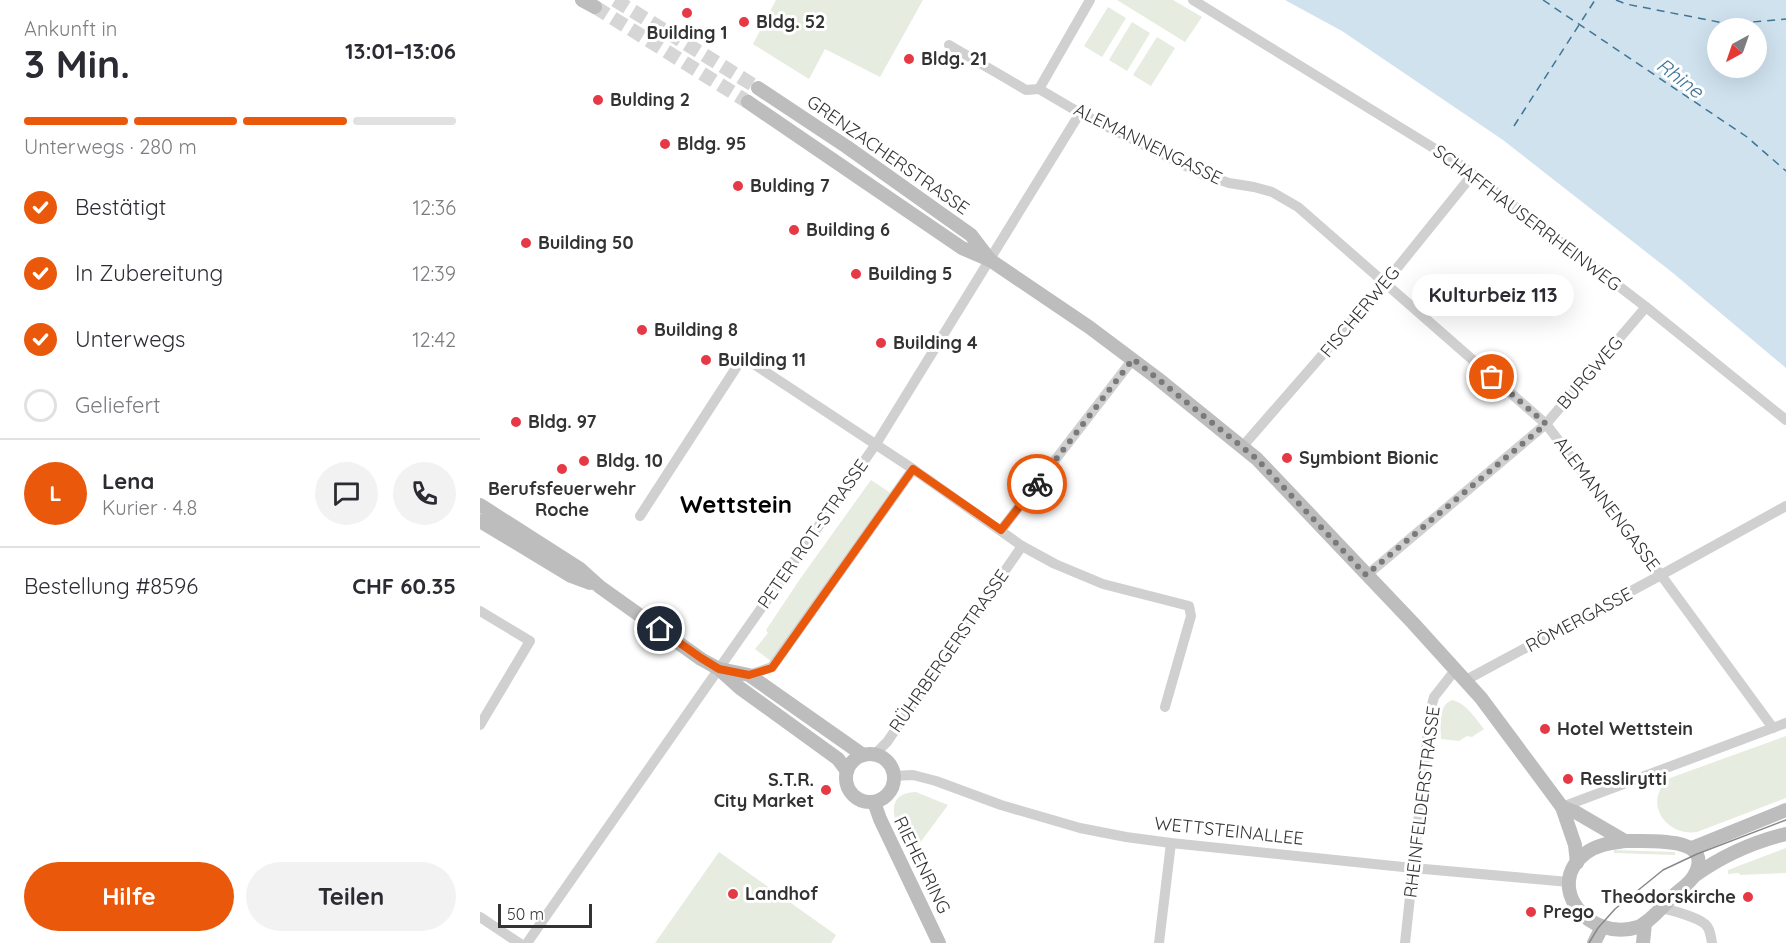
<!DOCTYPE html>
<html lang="de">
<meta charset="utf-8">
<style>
:root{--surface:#fff;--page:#f2f2f3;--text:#2b2b33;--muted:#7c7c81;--line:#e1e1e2;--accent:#ea580c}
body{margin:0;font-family:Quicksand,sans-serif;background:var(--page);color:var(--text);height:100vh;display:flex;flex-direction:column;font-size:22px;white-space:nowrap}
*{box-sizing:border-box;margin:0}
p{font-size:20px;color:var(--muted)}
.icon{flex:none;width:33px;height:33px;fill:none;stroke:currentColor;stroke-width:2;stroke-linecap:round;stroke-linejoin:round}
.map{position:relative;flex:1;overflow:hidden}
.drawer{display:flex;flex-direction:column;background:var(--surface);width:480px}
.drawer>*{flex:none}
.needle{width:39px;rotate:220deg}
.buttons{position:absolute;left:1227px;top:18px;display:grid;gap:12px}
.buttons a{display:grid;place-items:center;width:60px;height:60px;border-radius:50%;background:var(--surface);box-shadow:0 6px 24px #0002;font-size:30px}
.scale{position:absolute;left:18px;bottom:15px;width:94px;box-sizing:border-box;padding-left:6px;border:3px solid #333;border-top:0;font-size:16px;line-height:21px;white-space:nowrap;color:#333;-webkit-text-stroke:4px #fff;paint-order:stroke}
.pin{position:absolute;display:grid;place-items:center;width:51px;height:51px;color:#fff;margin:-26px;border:3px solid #fff;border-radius:50%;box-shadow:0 2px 6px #0007}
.courier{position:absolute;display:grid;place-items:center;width:60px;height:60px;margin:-30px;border:4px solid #ea580c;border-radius:50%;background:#fff;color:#222;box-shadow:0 2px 8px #0007}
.bubble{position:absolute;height:42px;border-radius:21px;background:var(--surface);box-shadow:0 6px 24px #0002;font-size:20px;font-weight:800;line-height:42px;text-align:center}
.overview em{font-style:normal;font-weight:800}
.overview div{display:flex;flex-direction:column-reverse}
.overview{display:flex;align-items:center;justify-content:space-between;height:102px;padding:0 24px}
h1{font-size:39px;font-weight:800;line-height:45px}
.bar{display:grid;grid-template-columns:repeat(4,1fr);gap:9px 6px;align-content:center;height:72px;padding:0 24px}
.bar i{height:8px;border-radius:4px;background:var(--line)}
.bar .current{background:var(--accent)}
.bar p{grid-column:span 4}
.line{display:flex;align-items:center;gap:15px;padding:0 24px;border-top:2px solid var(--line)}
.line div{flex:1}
.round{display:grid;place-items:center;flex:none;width:63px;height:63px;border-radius:32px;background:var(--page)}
ol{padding:0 24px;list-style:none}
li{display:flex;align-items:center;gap:18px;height:66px}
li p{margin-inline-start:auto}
li .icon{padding:6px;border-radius:50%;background:var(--accent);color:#fff;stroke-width:4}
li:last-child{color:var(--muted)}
li i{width:33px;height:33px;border:3px solid var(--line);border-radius:50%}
.button{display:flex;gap:12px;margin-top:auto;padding:12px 24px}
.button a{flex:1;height:69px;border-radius:36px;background:var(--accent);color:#fff;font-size:24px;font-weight:800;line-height:69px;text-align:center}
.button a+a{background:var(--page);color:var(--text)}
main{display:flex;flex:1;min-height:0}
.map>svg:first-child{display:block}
</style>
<main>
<section class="drawer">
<div class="overview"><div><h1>3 Min.</h1><p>Ankunft in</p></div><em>13:01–13:06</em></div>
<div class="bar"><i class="current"></i><i class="current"></i><i class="current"></i><i></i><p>Unterwegs · 280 m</p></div>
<ol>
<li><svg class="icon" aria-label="check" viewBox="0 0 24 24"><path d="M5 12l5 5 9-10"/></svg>Bestätigt<p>12:36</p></li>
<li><svg class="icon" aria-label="check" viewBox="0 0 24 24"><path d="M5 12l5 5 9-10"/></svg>In Zubereitung<p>12:39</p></li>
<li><svg class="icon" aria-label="check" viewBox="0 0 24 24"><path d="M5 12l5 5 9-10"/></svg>Unterwegs<p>12:42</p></li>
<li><i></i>Geliefert</li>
</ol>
<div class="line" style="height:108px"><b class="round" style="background:var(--accent);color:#fff">L</b><div><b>Lena</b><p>Kurier · 4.8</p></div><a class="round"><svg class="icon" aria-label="chat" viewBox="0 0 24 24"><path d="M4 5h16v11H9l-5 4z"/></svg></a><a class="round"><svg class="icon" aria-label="phone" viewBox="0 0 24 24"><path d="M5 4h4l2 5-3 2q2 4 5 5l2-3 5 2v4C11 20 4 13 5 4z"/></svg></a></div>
<div class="line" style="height:78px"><div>Bestellung #8596</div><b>CHF 60.35</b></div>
<div class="button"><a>Hilfe</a><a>Teilen</a></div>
</section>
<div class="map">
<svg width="1306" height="943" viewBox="0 0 1306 943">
<rect width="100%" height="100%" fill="#fff"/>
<!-- green -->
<g fill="#e6ecdf">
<polygon points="296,0 443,0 400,77 345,49 329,79 273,44"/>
<polygon points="637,0 693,0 722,17 705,42"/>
<polygon points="628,7 646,18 622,57 604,46"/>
<polygon points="652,22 670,33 647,71 629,60"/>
<polygon points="677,37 695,48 671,86 653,75"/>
<polygon points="391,480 412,494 292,662 275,649 288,633 286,630 320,579"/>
<path d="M972 700C986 703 995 718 1004 729L992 737 987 736 979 741 961 739C961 725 957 707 972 700Z"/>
<path d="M1306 736V798L1217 832C1184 837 1162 800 1190 778Z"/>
<path d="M436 792 468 805 434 851H431C424 837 402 807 422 795 426 793 432 792 436 792Z"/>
<polygon points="1306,848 1306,873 1260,875 1259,873 1248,874 1248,870"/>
<polygon points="1134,850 1195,852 1195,855 1134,853"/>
<polygon points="239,852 356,935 351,943 175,943"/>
</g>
<!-- water -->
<path fill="#cfe2ee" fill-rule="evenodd" d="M805 0H1306V368L1193 273 1023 140 862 31ZM1238 28H1276V68H1238Z"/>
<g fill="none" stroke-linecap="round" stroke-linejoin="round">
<!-- ferry -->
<g stroke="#3f7597" stroke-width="1.5" stroke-dasharray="8 6" stroke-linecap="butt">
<polyline points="1063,0 1267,137 1306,171"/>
<polyline points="1136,0 1146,4 1249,24 1306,19"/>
<polyline points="1034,126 1115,0"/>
</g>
<!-- secondary-tunnel -->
<g stroke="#d6d6d6" stroke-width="14" stroke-dasharray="14 7" stroke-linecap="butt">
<polyline points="135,0 278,88"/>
<polyline points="115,7 268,102"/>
</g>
<!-- street -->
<g stroke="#d0d0d0" stroke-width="10">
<polyline points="713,0 978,163 1166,307 1306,420"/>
<polyline points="469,45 546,90 559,89 600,113 722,174 749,183 774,187 792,192 818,207 1066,424 1181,575 1293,728"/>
<polyline points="559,89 610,0"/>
<polyline points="763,446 905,283 993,174"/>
<polyline points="160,516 263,357 433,469 542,546 575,564 623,584 709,606 711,616 685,707"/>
<polyline points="521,530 653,359"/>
<polyline points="887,575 1066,424 1166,307"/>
<polyline points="0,611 50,641 0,725"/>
<polyline points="269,675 292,667 433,469"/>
<polyline points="986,680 1181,575 1306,506"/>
<polyline points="394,755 407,742 542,546"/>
<polyline points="413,776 433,775 456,781 521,805 600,828 646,837 691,843 933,868 1089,882"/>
<polyline points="1082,807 1306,723"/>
<path d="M1181 908C1191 910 1217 917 1225 924 1230 928 1231 937 1232 943"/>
<polyline points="0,917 39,943"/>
<polyline points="47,943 396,444 600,113"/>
<polyline points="679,943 691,843"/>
<polyline points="925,943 950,712 954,697 976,669"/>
</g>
<!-- secondary -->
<g stroke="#bdbdbd" stroke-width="14">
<polyline points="102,0 115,7"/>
<polyline points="278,88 367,147 491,235 510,260"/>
<polyline points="268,102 482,248 510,260 609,327 677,378 777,459 933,623 1001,698 1082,807 1095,845 1097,863"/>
<polyline points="0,505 100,569 120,587 221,659 239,669 260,688 358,759 367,771"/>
<polyline points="0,521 91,576 110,583"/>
<polyline points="240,669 269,675 383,755"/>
<circle cx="390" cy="778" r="24"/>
<polyline points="394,802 400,819 459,943"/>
<polyline points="1082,807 1097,813 1145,841"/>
<path d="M1145 841C1167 842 1235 835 1215 874 1211 883 1199 890 1192 897 1182 907 1171 921 1158 927 1108 943 1063 885 1106 853 1118 844 1132 843 1145 841Z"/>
<polyline points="1212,848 1306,810"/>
<path d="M1214 876C1242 856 1273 842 1306 834"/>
<polyline points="1114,943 1121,929"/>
<polyline points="1163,943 1165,923"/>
</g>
<!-- tram -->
<polyline stroke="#888" stroke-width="1.5" points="1109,943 1118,928 1135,909 1183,870 1217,854 1306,820"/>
</g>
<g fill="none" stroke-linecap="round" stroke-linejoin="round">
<!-- done -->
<polyline stroke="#7a7a7a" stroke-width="6" stroke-dasharray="0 10.8" points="557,484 653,359 777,459 886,575 1066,424 1012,377"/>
<!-- route -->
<polyline stroke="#ea580c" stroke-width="8" points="180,629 221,658 239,669 269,675 292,668 433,469 521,530 557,484"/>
</g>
<!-- markers -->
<g fill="#e63946" stroke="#fff" stroke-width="2">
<circle cx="207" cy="13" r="6"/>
<circle cx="264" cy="22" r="6"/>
<circle cx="429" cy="59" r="6"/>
<circle cx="118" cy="100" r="6"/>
<circle cx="185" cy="144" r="6"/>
<circle cx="258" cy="186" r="6"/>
<circle cx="314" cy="230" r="6"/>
<circle cx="46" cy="243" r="6"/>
<circle cx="376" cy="274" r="6"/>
<circle cx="162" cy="330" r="6"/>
<circle cx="401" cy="343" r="6"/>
<circle cx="226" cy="360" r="6"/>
<circle cx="36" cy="422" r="6"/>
<circle cx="807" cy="458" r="6"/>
<circle cx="104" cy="461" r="6"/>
<circle cx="82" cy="469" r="6"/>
<circle cx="1065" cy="729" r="6"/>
<circle cx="1088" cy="779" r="6"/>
<circle cx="346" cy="790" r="6"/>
<circle cx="253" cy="894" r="6"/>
<circle cx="1268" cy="897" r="6"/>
<circle cx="1051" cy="912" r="6"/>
</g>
<g text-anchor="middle" stroke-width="6" stroke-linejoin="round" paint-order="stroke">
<!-- poi labels -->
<g font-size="18" font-weight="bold" fill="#333" stroke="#fff" text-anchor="start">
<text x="276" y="28">Bldg. 52</text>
<text x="207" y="39" text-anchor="middle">Building 1</text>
<text x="441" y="65">Bldg. 21</text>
<text x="130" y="106">Bulding 2</text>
<text x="197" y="150">Bldg. 95</text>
<text x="270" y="192">Bulding 7</text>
<text x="326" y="236">Building 6</text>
<text x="58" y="249">Building 50</text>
<text x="388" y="280">Building 5</text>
<text x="174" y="336">Building 8</text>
<text x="413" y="349">Building 4</text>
<text x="238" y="366">Building 11</text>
<text x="48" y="428">Bldg. 97</text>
<text x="819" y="464">Symbiont Bionic</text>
<text x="116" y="467">Bldg. 10</text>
<text x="82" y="495" text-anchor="middle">Berufsfeuerwehr<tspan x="82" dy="21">Roche</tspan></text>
<text x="1077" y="735">Hotel Wettstein</text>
<text x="1100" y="785">Resslirytti</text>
<text x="334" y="786" text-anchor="end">S.T.R.<tspan x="334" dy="21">City Market</tspan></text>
<text x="265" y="900">Landhof</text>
<text x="1256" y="903" text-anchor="end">Theodorskirche</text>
<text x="1063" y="918">Prego</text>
</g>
<!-- street labels -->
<g font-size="18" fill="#333" stroke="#fff">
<text transform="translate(668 144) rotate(26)" y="6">ALEMANNENGASSE</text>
<text transform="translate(408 155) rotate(35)" y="6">GRENZACHERSTRASSE</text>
<text transform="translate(1047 218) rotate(37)" y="6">SCHAFFHAUSERRHEINWEG</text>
<text transform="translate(880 312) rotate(-50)" y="6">FISCHERWEG</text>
<text transform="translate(1110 373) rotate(-49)" y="6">BURGWEG</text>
<text transform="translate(1127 504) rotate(53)" y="6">ALEMANNENGASSE</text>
<text transform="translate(333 534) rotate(-55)" y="6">PETER ROT-STRASSE</text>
<text transform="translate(1099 620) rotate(-28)" y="6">RÖMERGASSE</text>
<text transform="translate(469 651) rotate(-55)" y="6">RÜHRBERGERSTRASSE</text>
<text transform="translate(942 802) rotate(-83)" y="6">RHEINFELDERSTRASSE</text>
<text transform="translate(749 831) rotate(6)" y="6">WETTSTEINALLEE</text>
<text transform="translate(442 865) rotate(64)" y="6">RIEHENRING</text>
</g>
<!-- water labels -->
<g font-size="20" font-style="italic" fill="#3f7597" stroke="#fff">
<text transform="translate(1200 78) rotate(37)" y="7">Rhine</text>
</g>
<!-- district labels -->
<g font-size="24" font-weight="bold" fill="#000" stroke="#fff">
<text x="256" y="513">Wettstein</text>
</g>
</g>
</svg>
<div class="buttons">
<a><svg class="needle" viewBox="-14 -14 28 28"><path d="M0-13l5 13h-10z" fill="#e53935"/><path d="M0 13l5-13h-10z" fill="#7c7c81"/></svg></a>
</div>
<div class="scale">50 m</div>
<div class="pin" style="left:1012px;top:377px;background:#ea580c"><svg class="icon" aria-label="bag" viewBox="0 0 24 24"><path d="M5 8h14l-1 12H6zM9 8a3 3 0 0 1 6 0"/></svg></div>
<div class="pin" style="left:180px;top:629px;background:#1f2937"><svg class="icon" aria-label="home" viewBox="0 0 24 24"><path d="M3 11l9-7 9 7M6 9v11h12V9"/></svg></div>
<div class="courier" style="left:557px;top:484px"><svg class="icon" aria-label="bike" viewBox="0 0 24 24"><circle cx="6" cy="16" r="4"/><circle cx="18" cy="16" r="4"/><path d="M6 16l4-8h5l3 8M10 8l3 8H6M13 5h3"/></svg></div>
<div class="bubble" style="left:932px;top:274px;width:162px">Kulturbeiz 113</div>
</div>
</main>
